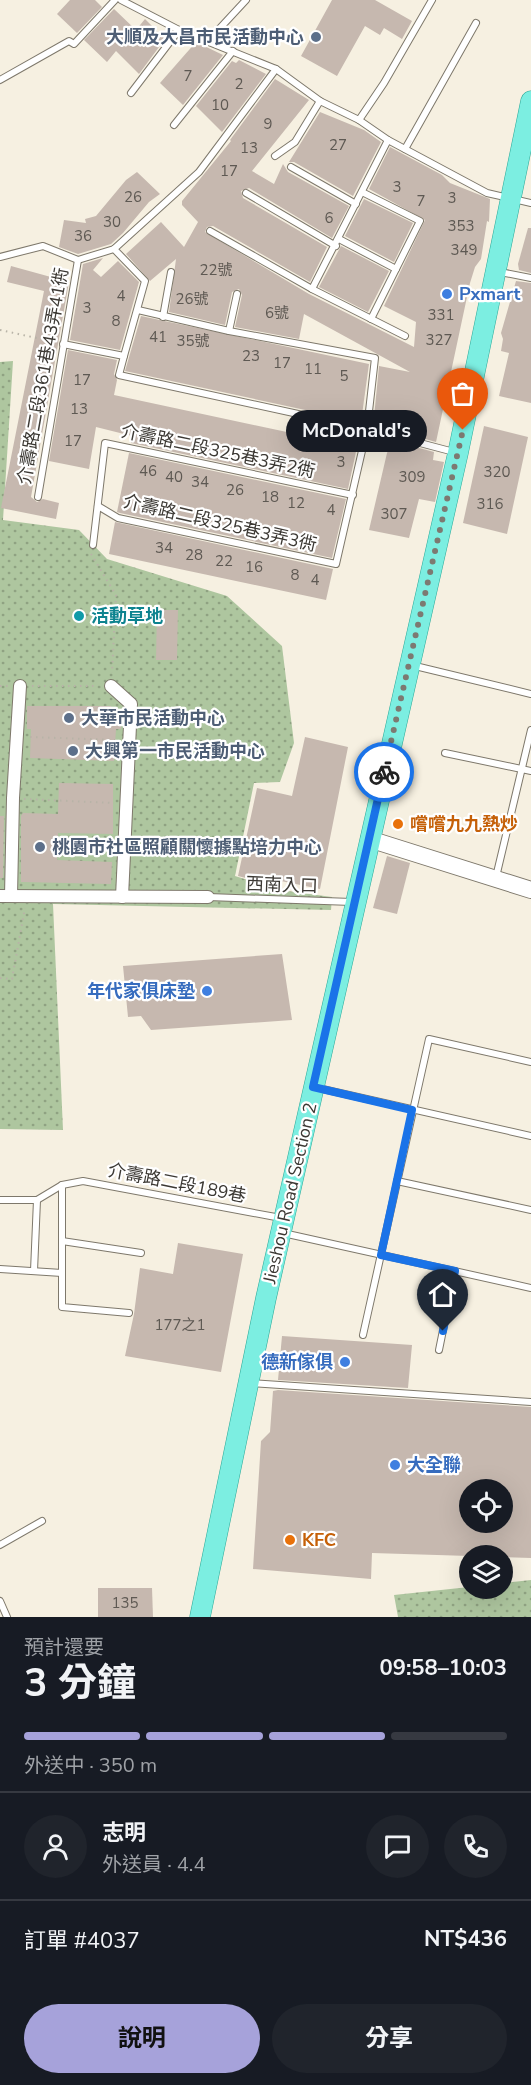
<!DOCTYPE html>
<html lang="zh-TW">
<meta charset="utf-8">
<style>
:root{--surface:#171b24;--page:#20242c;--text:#f1f3f6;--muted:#9ea1a6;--line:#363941;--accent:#a6a2da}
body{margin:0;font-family:"Nunito Sans","Noto Sans TC",sans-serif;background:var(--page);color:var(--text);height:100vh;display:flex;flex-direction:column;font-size:22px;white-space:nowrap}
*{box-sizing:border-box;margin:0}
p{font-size:20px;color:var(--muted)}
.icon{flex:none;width:33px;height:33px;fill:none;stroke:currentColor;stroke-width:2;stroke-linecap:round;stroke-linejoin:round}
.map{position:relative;height:1617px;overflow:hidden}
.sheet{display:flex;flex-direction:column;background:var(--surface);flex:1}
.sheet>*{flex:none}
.tools{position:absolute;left:459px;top:1479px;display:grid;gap:12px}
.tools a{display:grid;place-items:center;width:54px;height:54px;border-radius:50%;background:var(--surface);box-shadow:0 6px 24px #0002;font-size:30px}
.pin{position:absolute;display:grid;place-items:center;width:51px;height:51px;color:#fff;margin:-62px -26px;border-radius:50% 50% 50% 0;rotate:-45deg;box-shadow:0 0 6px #0007}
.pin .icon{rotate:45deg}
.courier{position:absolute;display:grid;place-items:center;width:60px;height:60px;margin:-30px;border:4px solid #1a73e8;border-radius:50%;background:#fff;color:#222;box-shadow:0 2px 8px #0007}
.bubble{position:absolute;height:42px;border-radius:21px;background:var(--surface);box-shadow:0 6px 24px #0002;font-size:20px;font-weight:700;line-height:42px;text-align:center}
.overview em{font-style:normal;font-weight:700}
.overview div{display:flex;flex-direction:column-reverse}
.overview{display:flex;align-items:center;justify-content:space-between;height:102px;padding:0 24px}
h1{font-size:39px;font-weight:700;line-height:45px}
.bar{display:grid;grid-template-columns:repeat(4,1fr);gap:9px 6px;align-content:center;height:72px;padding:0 24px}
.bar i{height:8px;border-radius:4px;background:var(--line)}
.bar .on{background:var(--accent)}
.bar p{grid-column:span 4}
.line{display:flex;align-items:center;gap:15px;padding:0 24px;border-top:2px solid var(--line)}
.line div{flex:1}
.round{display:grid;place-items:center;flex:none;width:63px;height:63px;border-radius:32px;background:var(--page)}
.cta{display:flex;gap:12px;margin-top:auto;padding:12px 24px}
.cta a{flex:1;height:69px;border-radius:36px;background:var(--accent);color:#111;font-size:24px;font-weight:700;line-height:69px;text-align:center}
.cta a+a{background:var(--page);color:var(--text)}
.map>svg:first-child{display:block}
</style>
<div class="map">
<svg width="531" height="1617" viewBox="0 0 531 1617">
<defs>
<pattern id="park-dots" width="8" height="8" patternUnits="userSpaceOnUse" patternTransform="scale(1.5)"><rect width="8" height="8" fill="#aec69f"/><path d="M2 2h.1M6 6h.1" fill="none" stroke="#8fa282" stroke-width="1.8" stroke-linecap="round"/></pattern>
</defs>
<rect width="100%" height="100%" fill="#f6f0e1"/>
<!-- park -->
<g fill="url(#park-dots)">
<polygon points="13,361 3,520 79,530 107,559 227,596 282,646 294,743 280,782 254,783 235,876 280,890 332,897 331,910 53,904 63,1130 0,1129 0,362"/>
<polygon points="531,1580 531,1617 398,1617 394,1595 469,1587 502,1588 503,1583"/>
</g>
<!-- building -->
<g fill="#c6b8af" fill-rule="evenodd">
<polygon points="70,0 95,0 102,7 77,33 57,14"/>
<polygon points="332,0 375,0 412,21 402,39 384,28 380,35 365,26 337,76 301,56"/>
<polygon points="114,9 136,30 145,19 165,39 139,74 116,51 107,62 84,40"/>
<polygon points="196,42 223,55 183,105 160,83"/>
<polygon points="239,60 266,74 222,132 196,106 232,61 236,63"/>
<polygon points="275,79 309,100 252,171 274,184 283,164 288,172 349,206 332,238 249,188 241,191 243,198 327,247 310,282 213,226 207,227 205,232 309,294 414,347 416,322 384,306 425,220 369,189 390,147 442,175 450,183 490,199 489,222 487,221 481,259 475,267 470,283 436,442 397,431 400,421 374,417 379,366 410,372 304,314 299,339 235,327 242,295 239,289 232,292 225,325 169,312 176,259 150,281 126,254 161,222 184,247 198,222 182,205 182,201 231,141 230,140"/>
<polygon points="320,112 364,130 381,142 353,196 294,162 289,162"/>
<polygon points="137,172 160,194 149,202 123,233 111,244 78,254 59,247 64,220 86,223 85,219 96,216 126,180"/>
<polygon points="364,199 413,223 394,262 345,236"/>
<polygon points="528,228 531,228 531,273 519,270 518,264"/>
<polygon points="341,246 389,271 368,312 319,287"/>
<polygon points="103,258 93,270 101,277 118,261 139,282 120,350 70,340 83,264"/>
<polygon points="11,266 69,282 31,497 37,502 43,499 59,503 56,519 1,508 44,291 7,282"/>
<polygon points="516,281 531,283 531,403 499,396 509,353 501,351 503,339 501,333"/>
<polygon points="141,316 369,364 361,422 125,371"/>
<polygon points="68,350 117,360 114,374 117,380 114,395 357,447 348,489 131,443 132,436 96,427 89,469 49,461"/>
<polygon points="484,426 528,437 507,534 463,523"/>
<polygon points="393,441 434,452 433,460 444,462 435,502 419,499 409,538 369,530 387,453"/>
<polygon points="129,453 346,499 332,558 120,513 117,512"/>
<polygon points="115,522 333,569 326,600 109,554"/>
<polygon points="157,610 178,610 177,660 156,660"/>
<polygon points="27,706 111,706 111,717 121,718 121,729 116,729 114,761 30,758 31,729 27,729"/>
<polygon points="305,737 348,747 320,889 281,881 279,887 238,876 257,788 292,796"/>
<polygon points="59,783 113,784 113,834 58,833 57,860 112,862 111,884 21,882 21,816 23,813 58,814"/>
<polygon points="0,816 4,816 3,878 0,878"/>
<polygon points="387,856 410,863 397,914 373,908"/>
<polygon points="282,954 292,1020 151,1030 141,1016 128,1017 123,966"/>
<polygon points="178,1243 243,1254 221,1372 125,1356 134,1314 140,1268 173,1274"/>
<polygon points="282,1336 412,1345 408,1388 278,1380"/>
<path d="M278 1390 531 1407V1558L372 1553 371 1579 253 1569 261 1441 270 1432 273 1391ZM470 1490H502V1522H470Z"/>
<polygon points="98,1588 152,1588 153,1617 98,1617"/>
</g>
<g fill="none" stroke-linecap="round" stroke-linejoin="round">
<defs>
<g id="lane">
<polyline points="121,0 179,30 276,69 320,101 359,120 388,140 487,193 531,203"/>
<polyline points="208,41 246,0"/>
<polyline points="0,80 69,41 74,44 115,0"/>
<polyline points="131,93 179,30"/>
<polyline points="359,120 384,83 432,0"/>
<polyline points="174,125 233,51"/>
<polyline points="405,149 476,23"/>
<polyline points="275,156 295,142 320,101"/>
<polyline points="291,167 356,204"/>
<polyline points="362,192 420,221 371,319"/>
<polyline points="246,193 336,246"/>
<polyline points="210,231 312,289 405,336"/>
<polyline points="339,239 396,269"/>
<polyline points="0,257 43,246 78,260 114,249 199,172 276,69"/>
<polyline points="500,272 531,278"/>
<polyline points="312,289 388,140"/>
<polyline points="163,317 171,272"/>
<polyline points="229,331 237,294"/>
<polyline points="63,344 124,356 145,281 114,249"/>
<polyline points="124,356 119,375 367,429 454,452"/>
<polyline points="38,497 78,260"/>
<polyline points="98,506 118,518 336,564 367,429 375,358 229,331 138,310"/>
<polyline points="93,545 105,443 353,495"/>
<polyline points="411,665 531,694"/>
<polyline points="445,753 531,771"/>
<polyline points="496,877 531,730"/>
<polyline points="208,897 352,902"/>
<polyline points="318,1088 531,1136"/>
<polyline points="397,1181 531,1210"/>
<polyline points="62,1185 62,1307 129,1313"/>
<polyline points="0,1200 37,1200"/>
<polyline points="283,1233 531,1288"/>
<polyline points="62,1241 141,1253"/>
<polyline points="0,1269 62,1273"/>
<polyline points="34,1271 37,1200 62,1185 83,1181 281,1218"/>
<polyline points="363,1335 429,1039 531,1062"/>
<polyline points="439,1350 455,1271"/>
<polyline points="252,1383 531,1402"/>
<polyline points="0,1545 42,1521"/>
<polyline points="0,1601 7,1617"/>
</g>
<g id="street">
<polyline points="111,686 131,704 122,897"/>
<polyline points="0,896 208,897"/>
<polyline points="11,896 13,798 20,686"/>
</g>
<polyline id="secondary" points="369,839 531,890"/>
<polyline id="primary" points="200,1617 266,1298 458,453 531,101"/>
</defs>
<!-- lane casing -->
<use href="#lane" stroke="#7e786b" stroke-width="8"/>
<!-- street casing -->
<use href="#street" stroke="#7e786b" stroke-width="14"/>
<!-- secondary casing -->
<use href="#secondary" stroke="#7e786b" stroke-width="18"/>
<!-- primary casing -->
<use href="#primary" stroke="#2ca897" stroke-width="21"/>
<!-- path -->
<g stroke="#b8b3a7" stroke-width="2" stroke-dasharray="1.5 4.5" stroke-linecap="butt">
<polyline points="0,330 55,342"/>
<polyline points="91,554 116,595 112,673"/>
<polyline points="0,686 8,686"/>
<polyline points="32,686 98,686"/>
<polyline points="30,737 117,740"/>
<polyline points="24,799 114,803"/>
<polyline points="0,978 12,979 25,908"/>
</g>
<!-- lane -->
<use href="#lane" stroke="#fff" stroke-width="6"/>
<!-- street -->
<use href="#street" stroke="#fff" stroke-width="12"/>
<!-- secondary -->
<use href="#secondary" stroke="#fff" stroke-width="16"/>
<!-- primary -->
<use href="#primary" stroke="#7ceee1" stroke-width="20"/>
</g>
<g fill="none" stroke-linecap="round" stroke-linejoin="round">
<!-- done -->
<polyline stroke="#7d7971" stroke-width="6" stroke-dasharray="0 10.8" points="384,772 463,430"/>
<!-- route -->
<polyline stroke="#1a73e8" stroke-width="8" points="384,772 313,1087 412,1110 381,1255 455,1271 443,1331"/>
</g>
<!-- markers -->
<g fill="#5c6f8a" stroke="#fff" stroke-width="2">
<circle cx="316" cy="37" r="6"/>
<circle cx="69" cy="718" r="6"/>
<circle cx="73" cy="751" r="6"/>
<circle cx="40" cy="847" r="6"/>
</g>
<g fill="#3f7fe0" stroke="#fff" stroke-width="2">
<circle cx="447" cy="294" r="6"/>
<circle cx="207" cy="991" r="6"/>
<circle cx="345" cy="1362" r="6"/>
<circle cx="395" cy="1465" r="6"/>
</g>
<circle fill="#0f9aa8" stroke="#fff" stroke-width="2" cx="79" cy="616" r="6"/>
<g fill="#e8710a" stroke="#fff" stroke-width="2">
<circle cx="398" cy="824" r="6"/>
<circle cx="290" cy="1540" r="6"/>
</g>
<g text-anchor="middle" stroke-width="4.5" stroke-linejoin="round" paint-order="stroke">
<!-- number labels -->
<g font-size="15" fill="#5e5953">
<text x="188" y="81">7</text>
<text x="239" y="89">2</text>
<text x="220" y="110">10</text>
<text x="268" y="129">9</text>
<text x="338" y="150">27</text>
<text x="249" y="153">13</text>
<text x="229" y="176">17</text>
<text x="397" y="192">3</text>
<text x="133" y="202">26</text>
<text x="452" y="203">3</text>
<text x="421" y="206">7</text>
<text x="329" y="223">6</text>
<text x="112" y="227">30</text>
<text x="461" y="231">353</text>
<text x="83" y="241">36</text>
<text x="464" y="255">349</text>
<text x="216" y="275">22號</text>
<text x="121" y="301">4</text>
<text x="192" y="304">26號</text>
<text x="87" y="313">3</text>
<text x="277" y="318">6號</text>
<text x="441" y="320">331</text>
<text x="116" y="326">8</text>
<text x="158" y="342">41</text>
<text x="439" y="345">327</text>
<text x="193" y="346">35號</text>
<text x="251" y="361">23</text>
<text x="282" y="368">17</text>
<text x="313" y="374">11</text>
<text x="344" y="381">5</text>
<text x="82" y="385">17</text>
<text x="79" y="414">13</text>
<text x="73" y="446">17</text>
<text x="341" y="467">3</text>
<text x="148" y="476">46</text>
<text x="497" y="477">320</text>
<text x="174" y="482">40</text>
<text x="412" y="482">309</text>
<text x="200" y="487">34</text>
<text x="235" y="495">26</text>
<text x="270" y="502">18</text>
<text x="296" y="508">12</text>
<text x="490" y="509">316</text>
<text x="331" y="515">4</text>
<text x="394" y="519">307</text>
<text x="164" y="553">34</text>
<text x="194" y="560">28</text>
<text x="224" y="566">22</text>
<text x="254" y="572">16</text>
<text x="295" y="580">8</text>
<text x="315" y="585">4</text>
<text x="180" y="1330">177之1</text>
<text x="125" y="1608">135</text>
</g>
<!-- service labels -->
<g font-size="18" font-weight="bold" fill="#4e5e75" stroke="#fff" text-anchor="start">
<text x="304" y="43" text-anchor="end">大順及大昌市民活動中心</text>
<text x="81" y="724">大華市民活動中心</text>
<text x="85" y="757">大興第一市民活動中心</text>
<text x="52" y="853">桃園市社區照顧關懷據點培力中心</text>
</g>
<!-- shop labels -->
<g font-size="18" font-weight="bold" fill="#366cbe" stroke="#fff" text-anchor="start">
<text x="459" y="300">Pxmart</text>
<text x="195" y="997" text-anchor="end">年代家俱床墊</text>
<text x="333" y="1368" text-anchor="end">德新傢俱</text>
<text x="407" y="1471">大全聯</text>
</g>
<!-- street labels -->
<g font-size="18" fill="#3c3934" stroke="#fff">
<text transform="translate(43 376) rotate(-80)" y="6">介壽路二段361巷43弄41衖</text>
<text transform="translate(218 451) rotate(12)" y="6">介壽路二段325巷3弄2衖</text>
<text transform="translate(220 523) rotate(13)" y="6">介壽路二段325巷3弄3衖</text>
<text transform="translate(282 885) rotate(2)" y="6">西南入口</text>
<text transform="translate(177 1183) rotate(11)" y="6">介壽路二段189巷</text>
<text transform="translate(290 1193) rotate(-77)" y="6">Jieshou Road Section 2</text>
</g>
<!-- culture labels -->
<g font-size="18" font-weight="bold" fill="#0d838f" stroke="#fff" text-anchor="start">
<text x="91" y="622">活動草地</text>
</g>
<!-- food labels -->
<g font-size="18" font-weight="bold" fill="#c56008" stroke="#fff" text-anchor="start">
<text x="410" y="830">嚐嚐九九熱炒</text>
<text x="302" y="1546">KFC</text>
</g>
</g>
</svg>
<div class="tools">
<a><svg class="icon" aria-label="locate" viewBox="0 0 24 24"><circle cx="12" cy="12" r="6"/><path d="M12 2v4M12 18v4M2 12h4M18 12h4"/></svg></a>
<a><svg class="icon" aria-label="layers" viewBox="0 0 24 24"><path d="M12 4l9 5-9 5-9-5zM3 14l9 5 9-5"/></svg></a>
</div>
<div class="pin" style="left:463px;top:430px;background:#ea580c"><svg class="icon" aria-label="bag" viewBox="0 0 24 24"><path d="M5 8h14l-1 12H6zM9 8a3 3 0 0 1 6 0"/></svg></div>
<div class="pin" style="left:443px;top:1331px;background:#1f2937"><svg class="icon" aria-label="home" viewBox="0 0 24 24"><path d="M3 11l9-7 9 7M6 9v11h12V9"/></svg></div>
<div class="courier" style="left:384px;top:772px"><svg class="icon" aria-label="bike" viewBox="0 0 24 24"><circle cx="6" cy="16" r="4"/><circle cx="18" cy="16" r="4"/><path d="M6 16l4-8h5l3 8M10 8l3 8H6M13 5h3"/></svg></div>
<div class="bubble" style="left:286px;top:410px;width:141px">McDonald's</div>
</div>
<section class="sheet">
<div class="overview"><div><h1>3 分鐘</h1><p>預計還要</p></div><em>09:58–10:03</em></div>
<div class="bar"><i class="on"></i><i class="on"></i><i class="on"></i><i></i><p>外送中 · 350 m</p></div>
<div class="line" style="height:108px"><a class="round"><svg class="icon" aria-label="person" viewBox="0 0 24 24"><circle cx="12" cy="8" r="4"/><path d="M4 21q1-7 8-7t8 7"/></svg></a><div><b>志明</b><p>外送員 · 4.4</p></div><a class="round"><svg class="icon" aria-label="chat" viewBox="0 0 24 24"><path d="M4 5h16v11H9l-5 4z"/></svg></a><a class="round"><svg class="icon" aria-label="phone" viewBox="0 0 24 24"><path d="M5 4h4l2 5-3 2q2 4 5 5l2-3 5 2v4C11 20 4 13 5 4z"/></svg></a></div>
<div class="line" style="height:78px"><div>訂單 #4037</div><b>NT$436</b></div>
<div class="cta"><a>說明</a><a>分享</a></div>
</section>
